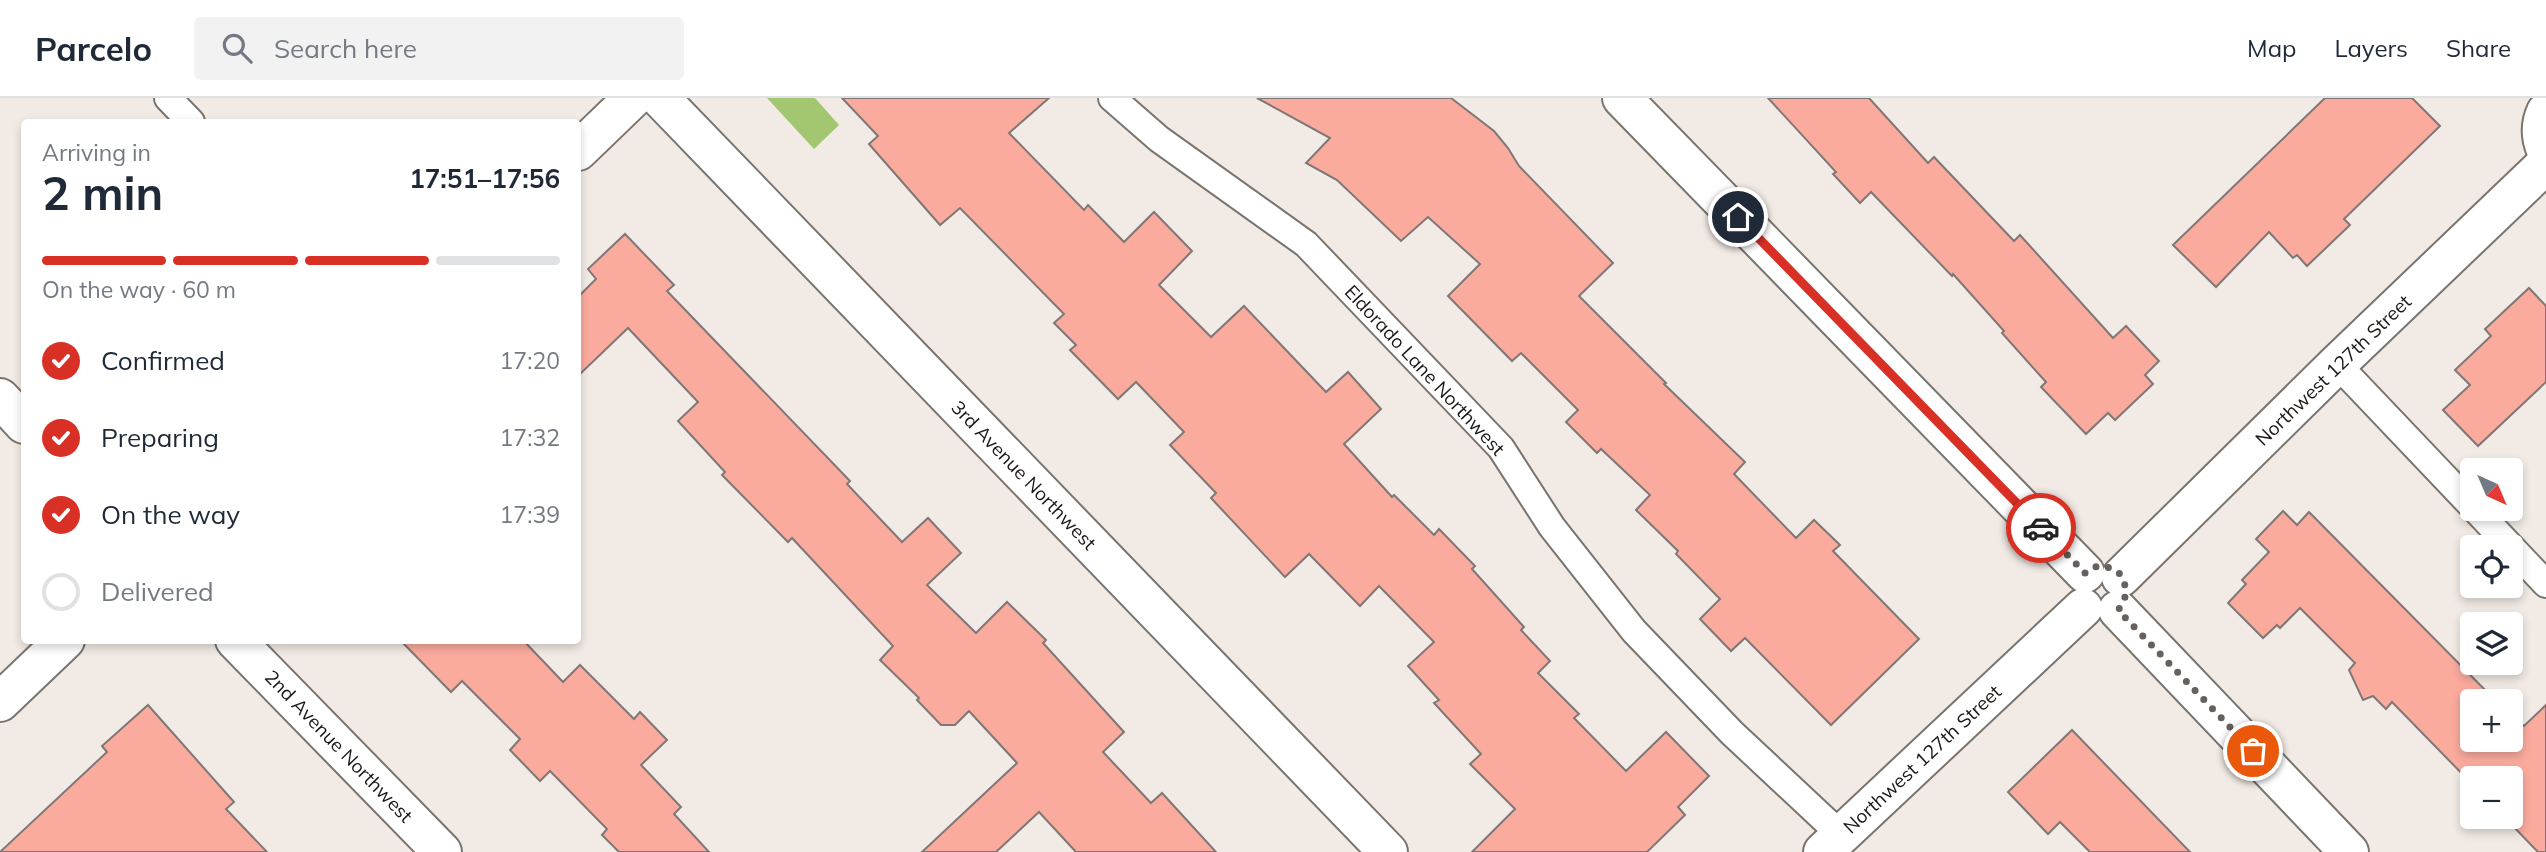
<!DOCTYPE html>
<meta charset="utf-8">
<style>
:root{--surface:#fff;--page:#f2f2f3;--text:#1f2937;--muted:#747a83;--line:#e0e1e3;--accent:#d93025}
body{margin:0;font-family:Mulish,sans-serif;background:var(--page);color:var(--text);height:100vh;display:flex;flex-direction:column;font-size:26px;white-space:nowrap}
*{box-sizing:border-box;margin:0}
p{font-size:23px;color:var(--muted)}
.icon{flex:none;width:38px;height:38px;fill:none;stroke:currentColor;stroke-width:2;stroke-linecap:round;stroke-linejoin:round}
.map{position:relative;flex:1;overflow:hidden}
.drawer{position:absolute;left:21px;top:21px;width:560px;height:525px;display:flex;flex-direction:column;background:var(--surface);border-radius:7px;box-shadow:0 4px 10px #0003}
.drawer>*{flex:none}
.needle{width:46px;rotate:136deg}
.buttons{position:absolute;left:2460px;top:360px;display:grid;gap:14px}
.buttons a{display:grid;place-items:center;width:63px;height:63px;border-radius:7px;background:var(--surface);box-shadow:0 4px 10px #0003;font-size:35px}
.pin{position:absolute;display:grid;place-items:center;width:60px;height:60px;color:#fff;margin:-30px;border:4px solid #fff;border-radius:50%;box-shadow:0 2px 7px #0007}
.courier{position:absolute;display:grid;place-items:center;width:70px;height:70px;margin:-35px;border:5px solid #d93025;border-radius:50%;background:#fff;color:#222;box-shadow:0 2px 9px #0007}
.head em{font-style:normal;font-weight:700}
.head div{display:flex;flex-direction:column-reverse}
.head{display:flex;align-items:center;justify-content:space-between;height:119px;padding:0 21px}
h1{font-size:46px;font-weight:700;line-height:52px}
.bar{display:grid;grid-template-columns:repeat(4,1fr);gap:10px 7px;align-content:center;height:84px;padding:0 21px}
.bar i{height:9px;border-radius:5px;background:var(--line)}
.bar .active{background:var(--accent)}
.bar p{grid-column:span 4}
ol{padding:0 21px;list-style:none}
li{display:flex;align-items:center;gap:21px;height:77px}
li p{margin-inline-start:auto}
li .icon{padding:7px;border-radius:50%;background:var(--accent);color:#fff;stroke-width:4}
li:last-child{color:var(--muted)}
li i{width:38px;height:38px;border:4px solid var(--line);border-radius:50%}
header{display:flex;align-items:center;gap:42px;box-sizing:border-box;height:98px;padding:0 35px;background:var(--surface);border-bottom:2px solid var(--line)}
header strong{font-size:33px}
nav{display:flex;gap:38px;margin-inline-start:auto;font-size:24px}
.search{width:490px;height:63px;background:var(--page);display:flex;align-items:center;gap:18px;box-sizing:border-box;padding:0 24px;border-radius:7px;color:var(--muted);font-size:26px}
.map>svg:first-child{display:block}
</style>
<header>
<strong>Parcelo</strong>
<div class="search"><svg class="icon" aria-label="search" viewBox="0 0 24 24"><circle cx="10" cy="10" r="6"/><path d="M15 15l6 6"/></svg>Search here</div>
<nav><a>Map</a><a>Layers</a><a>Share</a></nav>
</header>
<div class="map">
<svg width="2546" height="754" viewBox="0 0 2546 754">
<rect width="100%" height="100%" fill="#f2ebe5"/>
<!-- water -->
<polygon fill="#a2c770" points="767,0 815,0 839,27 814,51"/>
<!-- building -->
<g fill="#fbab9e" stroke="#7f7775" stroke-width="2">
<polygon points="842,0 1049,0 1009,35 1084,112 1088,107 1124,144 1154,114 1192,153 1159,187 1211,239 1244,208 1326,294 1348,274 1381,311 1344,346 1392,399 1394,397 1434,437 1439,431 1475,468 1472,471 1524,529 1521,532 1550,563 1538,575 1579,616 1574,620 1626,673 1666,634 1709,678 1678,709 1685,717 1647,754 1472,754 1515,711 1470,666 1481,656 1434,605 1439,602 1408,568 1434,544 1379,488 1360,508 1309,456 1285,479 1211,400 1216,395 1170,347 1184,334 1136,284 1118,301 1070,252 1076,247 1054,225 1064,216 960,110 940,127 869,46 878,38"/>
<polygon points="1257,0 1451,0 1494,33 1508,50 1519,68 1613,165 1579,198 1666,285 1664,286 1745,364 1734,376 1796,440 1814,422 1840,447 1833,453 1919,541 1831,627 1745,540 1731,553 1700,521 1720,501 1676,456 1678,453 1636,412 1650,397 1601,351 1597,355 1566,324 1578,312 1521,255 1512,263 1448,198 1480,166 1428,119 1401,143 1337,82 1306,65 1330,40"/>
<polygon points="1768,0 1869,0 1928,65 1934,59 2014,143 2020,137 2113,240 2126,228 2159,263 2145,277 2153,286 2115,322 2108,315 2086,336 2041,289 2046,284 2002,235 2004,233 1953,176 1952,178 1871,94 1860,105 1833,76 1836,74"/>
<polygon points="2325,0 2412,0 2440,28 2344,121 2350,127 2307,168 2297,157 2293,160 2269,134 2216,189 2173,147"/>
<polygon points="625,136 674,187 667,193 850,383 847,386 902,444 928,420 961,455 927,487 976,535 1007,504 1046,542 1043,545 1124,634 1103,654 1151,705 1162,695 1216,754 1076,754 1039,714 996,754 922,754 1017,665 969,613 955,627 941,627 917,602 919,600 880,562 893,548 792,440 788,444 722,377 725,374 678,323 698,304 628,230 578,278 578,199 596,181 588,171"/>
<polygon points="2529,190 2546,208 2546,284 2478,348 2443,312 2470,287 2455,272 2491,238 2485,231"/>
<polygon points="2283,413 2297,427 2309,414 2497,604 2473,604 2473,642 2511,642 2511,616 2524,628 2546,607 2546,754 2538,754 2504,719 2511,719 2511,681 2473,681 2473,687 2392,604 2386,611 2373,598 2363,602 2349,572 2355,565 2300,510 2280,530 2277,527 2263,540 2228,505 2246,486 2242,482 2269,454 2256,441"/>
<polygon points="400,542 523,542 563,584 580,567 634,621 640,614 667,642 641,667 681,709 674,716 709,754 619,754 602,737 607,731 550,673 540,683 510,652 520,641 462,583 451,594"/>
<polygon points="148,607 234,704 226,711 267,754 0,754 107,654 102,648"/>
<polygon points="2072,632 2190,754 2090,754 2060,724 2048,736 2008,694"/>
</g>
<g fill="none" stroke-linecap="round" stroke-linejoin="round">
<defs>
<g id="service">
<polyline points="168,0 191,24"/>
<polyline points="1112,0 1159,41 1306,146 1501,350 1552,429 1634,533 1732,635 1841,737"/>
<polyline points="2337,266 2473,409"/>
<polyline points="2475,411 2546,486"/>
</g>
<g id="minor">
<polyline points="1622,0 2085,475"/>
<path d="M2546 14C2540 27 2540 38 2546 52"/>
<polyline points="0,300 24,326"/>
<polyline points="2121,479 2337,266 2546,66"/>
<polyline points="2118,512 2349,754"/>
<polyline points="235,542 442,754"/>
<polyline points="1823,754 2083,510"/>
</g>
<g id="tertiary">
<polyline points="660,0 1388,754"/>
<polyline points="578,53 633,0"/>
<polyline points="0,604 65,542"/>
</g>
</defs>
<!-- service casing -->
<use href="#service" stroke="#7a746f" stroke-width="30"/>
<!-- minor casing -->
<use href="#minor" stroke="#7a746f" stroke-width="42"/>
<!-- tertiary casing -->
<use href="#tertiary" stroke="#7a746f" stroke-width="42"/>
<!-- service -->
<use href="#service" stroke="#fff" stroke-width="26"/>
<!-- minor -->
<use href="#minor" stroke="#fff" stroke-width="38"/>
<!-- tertiary -->
<use href="#tertiary" stroke="#fff" stroke-width="38"/>
</g>
<g fill="none" stroke-linecap="round" stroke-linejoin="round">
<!-- done -->
<path stroke="#66615e" stroke-width="7" stroke-dasharray="0 12.6" d="M2041 430 2085 475C2096 465 2108 467 2119 475 2128 488 2128 500 2118 512L2253 653"/>
<!-- route -->
<polyline stroke="#d93025" stroke-width="9" points="1738,119 2041,430"/>
</g>
<g text-anchor="middle" stroke-width="5" stroke-linejoin="round" paint-order="stroke">
<!-- street labels -->
<g font-size="19" fill="#1a1715" stroke="#fff">
<text transform="translate(1425 272) rotate(47)" y="7">Eldorado Lane Northwest</text>
<text transform="translate(2333 272) rotate(-44)" y="7">Northwest 127th Street</text>
<text transform="translate(1024 377) rotate(46)" y="7">3rd Avenue Northwest</text>
<text transform="translate(339 648) rotate(46)" y="7">2nd Avenue Northwest</text>
<text transform="translate(1922 661) rotate(-43)" y="7">Northwest 127th Street</text>
</g>
</g>
</svg>
<div class="buttons">
<a><svg class="needle" viewBox="-14 -14 28 28"><path d="M0-13l5 13h-10z" fill="#e53935"/><path d="M0 13l5-13h-10z" fill="#747a83"/></svg></a>
<a><svg class="icon" aria-label="locate" viewBox="0 0 24 24"><circle cx="12" cy="12" r="6"/><path d="M12 2v4M12 18v4M2 12h4M18 12h4"/></svg></a>
<a><svg class="icon" aria-label="layers" viewBox="0 0 24 24"><path d="M12 4l9 5-9 5-9-5zM3 14l9 5 9-5"/></svg></a>
<a>+</a>
<a>−</a>
</div>
<div class="pin" style="left:2253px;top:653px;background:#ea580c"><svg class="icon" aria-label="bag" viewBox="0 0 24 24"><path d="M5 8h14l-1 12H6zM9 8a3 3 0 0 1 6 0"/></svg></div>
<div class="pin" style="left:1738px;top:119px;background:#1f2937"><svg class="icon" aria-label="home" viewBox="0 0 24 24"><path d="M3 11l9-7 9 7M6 9v11h12V9"/></svg></div>
<div class="courier" style="left:2041px;top:430px"><svg class="icon" aria-label="car" viewBox="0 0 24 24"><path d="M5 17H2v-5l4-1 3-4h7l3 4 3 1v5h-3M9 17h6M6 11h13"/><circle cx="7" cy="17" r="2"/><circle cx="17" cy="17" r="2"/></svg></div>
<section class="drawer">
<div class="head"><div><h1>2 min</h1><p>Arriving in</p></div><em>17:51–17:56</em></div>
<div class="bar"><i class="active"></i><i class="active"></i><i class="active"></i><i></i><p>On the way · 60 m</p></div>
<ol>
<li><svg class="icon" aria-label="check" viewBox="0 0 24 24"><path d="M5 12l5 5 9-10"/></svg>Confirmed<p>17:20</p></li>
<li><svg class="icon" aria-label="check" viewBox="0 0 24 24"><path d="M5 12l5 5 9-10"/></svg>Preparing<p>17:32</p></li>
<li><svg class="icon" aria-label="check" viewBox="0 0 24 24"><path d="M5 12l5 5 9-10"/></svg>On the way<p>17:39</p></li>
<li><i></i>Delivered</li>
</ol>
</section>
</div>
